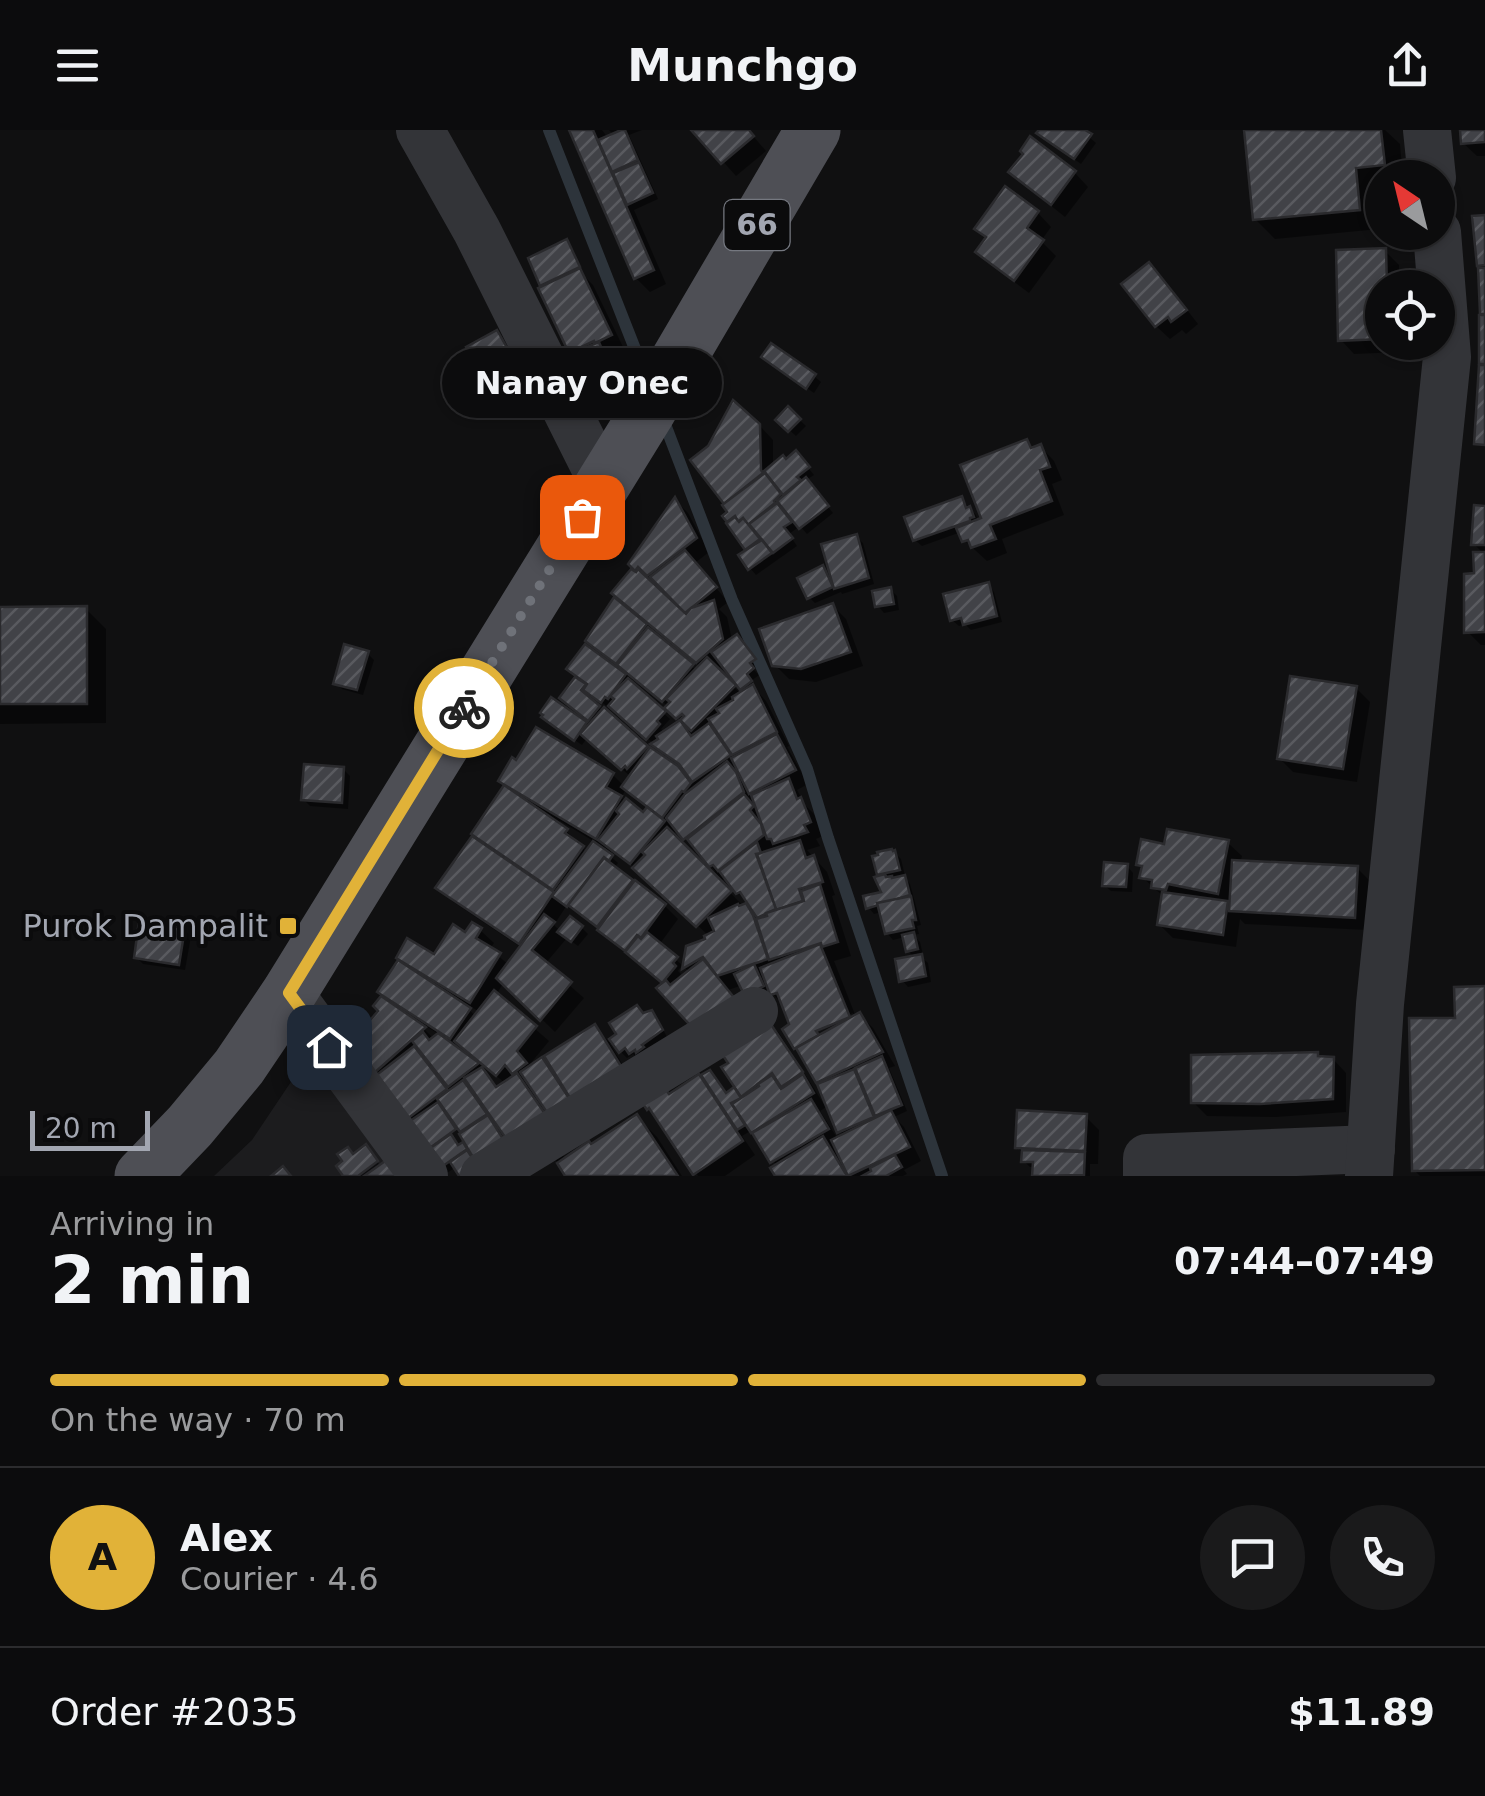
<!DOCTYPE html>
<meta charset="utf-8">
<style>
:root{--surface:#0c0c0d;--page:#1a1a1b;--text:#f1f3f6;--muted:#9a9b9d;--line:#2c2c2e;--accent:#e1b238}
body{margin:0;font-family:"DejaVu Sans",sans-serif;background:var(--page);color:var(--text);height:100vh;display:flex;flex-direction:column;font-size:38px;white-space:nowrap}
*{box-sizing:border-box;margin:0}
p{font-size:32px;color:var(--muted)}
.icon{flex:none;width:55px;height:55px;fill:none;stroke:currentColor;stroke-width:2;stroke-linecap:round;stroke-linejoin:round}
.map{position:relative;height:1046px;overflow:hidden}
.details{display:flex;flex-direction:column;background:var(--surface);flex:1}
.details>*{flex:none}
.needle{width:65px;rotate:325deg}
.fabs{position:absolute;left:1365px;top:30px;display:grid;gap:20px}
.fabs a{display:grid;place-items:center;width:90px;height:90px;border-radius:50%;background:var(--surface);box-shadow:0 2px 8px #0004,0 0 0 2px var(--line);font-size:50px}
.scale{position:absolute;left:30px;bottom:25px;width:120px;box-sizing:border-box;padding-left:10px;border:5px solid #a2a6b1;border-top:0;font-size:28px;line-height:35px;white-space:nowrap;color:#a2a6b1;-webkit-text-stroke:8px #0b0b0c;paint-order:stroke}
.pin{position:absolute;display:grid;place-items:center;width:85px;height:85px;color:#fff;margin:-42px;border-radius:20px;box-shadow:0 5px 15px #0006}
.courier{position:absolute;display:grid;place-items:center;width:100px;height:100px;margin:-50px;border:8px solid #e1b238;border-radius:50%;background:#fff;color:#222;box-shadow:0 2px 12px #0007}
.bubble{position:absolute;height:70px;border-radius:35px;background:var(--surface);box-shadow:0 2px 8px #0004,0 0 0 2px var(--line);font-size:32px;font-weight:700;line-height:70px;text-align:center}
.head em{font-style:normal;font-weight:700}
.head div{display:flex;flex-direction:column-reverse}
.head{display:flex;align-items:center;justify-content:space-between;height:170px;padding:0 50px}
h1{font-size:65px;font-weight:700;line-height:75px}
.bar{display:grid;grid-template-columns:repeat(4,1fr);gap:15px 10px;align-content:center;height:120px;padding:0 50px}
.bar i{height:12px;border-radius:8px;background:var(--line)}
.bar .active{background:var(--accent)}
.bar p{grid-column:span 4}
.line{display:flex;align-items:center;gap:25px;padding:0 50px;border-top:2px solid var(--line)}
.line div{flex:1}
.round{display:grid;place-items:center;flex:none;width:105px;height:105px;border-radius:52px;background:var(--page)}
header{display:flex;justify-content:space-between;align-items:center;height:130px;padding:0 50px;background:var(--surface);font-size:45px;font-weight:700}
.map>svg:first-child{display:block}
</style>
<header><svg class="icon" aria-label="menu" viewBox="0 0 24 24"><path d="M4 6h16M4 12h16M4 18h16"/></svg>Munchgo<svg class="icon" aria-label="share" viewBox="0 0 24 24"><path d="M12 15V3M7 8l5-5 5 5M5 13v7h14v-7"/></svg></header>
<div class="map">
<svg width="1485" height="1046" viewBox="0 0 1485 1046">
<defs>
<pattern id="building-hatch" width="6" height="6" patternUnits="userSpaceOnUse" patternTransform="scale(2.5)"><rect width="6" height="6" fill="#414247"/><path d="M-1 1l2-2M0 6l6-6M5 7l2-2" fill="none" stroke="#595a5f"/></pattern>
</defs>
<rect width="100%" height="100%" fill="#101011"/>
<!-- built -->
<polygon fill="#1c1c1e" points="319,910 411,1046 214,1046 252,1010"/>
<!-- shadow -->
<g fill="#0007" fill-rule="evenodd">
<polygon points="572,0 602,0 608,8 614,5 609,0 642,0 629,5 658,69 634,80 666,154 650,162 636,148"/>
<polygon points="695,0 748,0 766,21 736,46"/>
<polygon points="1042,0 1081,0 1096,13 1081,34 1046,9"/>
<polygon points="1247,0 1385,0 1400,14 1403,48 1382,48 1382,57 1375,58 1379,99 1275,109 1255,89"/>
<polygon points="1462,0 1485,0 1485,26 1477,26 1463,13"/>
<polygon points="1031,10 1075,43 1088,57 1065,87 1025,55 1011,42 1026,23"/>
<polygon points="1006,60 1038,83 1051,97 1041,111 1056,126 1029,163 992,135 978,122 988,109 977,98"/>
<polygon points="566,112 573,119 583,145 593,155 624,219 607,227 623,265 597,276 591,269 574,225 542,154"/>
<polygon points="1385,121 1399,135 1399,158 1382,158 1382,212 1401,212 1401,222 1354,224 1341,210"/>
<polygon points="1149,135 1163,149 1198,194 1186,204 1182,200 1170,209 1156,196"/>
<polygon points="497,203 503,210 523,246 496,261 490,255 470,218"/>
<polygon points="770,233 814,246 821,252 814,263"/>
<polygon points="788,279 806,296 796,306 778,290"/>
<path d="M759 295 773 310V337L786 332 802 330 814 345 806 350 833 383 807 404 800 396 789 404 797 416 756 445 750 438 749 421 726 387 731 382 726 376ZM782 360 787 365 776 378 770 370ZM749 395 766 409 761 414 748 396Z"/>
<polygon points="1027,312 1034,319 1041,317 1054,331 1062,350 1052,354 1064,385 1002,409 1007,423 987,431 964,410 961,402 922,416 915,410 961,369 976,385 978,392 984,389"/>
<path d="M675 370 688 383 709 422 695 433 728 472 719 479 727 487 732 510 743 513 760 536 754 540 759 545 751 551 756 558 755 559 766 571 789 616 787 617 808 654 797 660 806 676 814 684 823 706 816 709 820 716 807 720 827 742 835 765 832 766 851 826 834 831 856 887 860 885 873 898 895 936 889 938 907 981 894 987 904 997 921 1031 904 1040 907 1044 903 1046H778L777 1036 752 1000 742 1006 755 1025 725 1046H698L641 966H671L699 947 708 957 710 955 727 965 733 960 744 971 746 969 725 938 766 890 779 903 825 976 828 974 819 953 785 900 792 895 785 877 771 862 765 865 743 855 728 860 751 890 665 854 575 779 574 781 567 775 554 795 561 802 582 798 588 804 578 816 567 808 545 834 584 868 555 902 504 852 496 865 549 911 526 939 555 948 595 897 609 912 644 885 651 883 658 890 667 907 637 928 633 924 627 928 612 913 610 914 635 955 560 1021 566 1030 591 1017 637 987 657 1007 682 1046H568L552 1025 505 1004 501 1006 514 1027 456 1037 444 1045 359 930 373 913 381 881 376 876 384 866 380 862 401 830 435 828 466 805 480 800 494 813 490 819 509 835 522 818 452 771 438 758 506 656 501 651 517 633 537 600 613 645 624 656 631 647 587 608 582 615 550 593 581 589 583 586 562 568 578 547 610 532 588 510 618 467 614 463 635 438ZM662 505 701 537 697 541 659 509ZM724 534 748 566 745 568 717 540ZM633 549 669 577 681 592 665 603 661 599 670 589 630 553ZM596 568 608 577 610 574 654 614 671 631 670 633 650 622 593 573ZM626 659 649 679 643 685 621 668ZM560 691 595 712 587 723 559 693ZM678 699 699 721 715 741 713 743 674 704ZM612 719 641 743 709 806 708 810 689 818 685 838 690 842 675 854 674 852 681 844 678 841 682 835 659 815 678 789 664 775 614 738 618 733 609 725ZM726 748 738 762 750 774 744 777 720 752ZM466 874 480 882 476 887 465 875ZM853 883 854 886 819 909 813 900ZM421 893 440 905 434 909 420 895ZM487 938 506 954 499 959 483 941ZM469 952 479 966 477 968 464 955ZM828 976 839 1001 844 1006 841 1014 820 981ZM458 994 466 1012 458 1019 446 1003Z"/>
<polygon points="1485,378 1485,515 1481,515 1467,501 1476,446 1485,425 1474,414"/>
<polygon points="856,407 863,413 874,454 842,464 841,462 815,473 809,467 823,438 833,448"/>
<polygon points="988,455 994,462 1002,492 971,500 965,494 959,496 952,490"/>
<polygon points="891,460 897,466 899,480 884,483 878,476"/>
<polygon points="833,476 846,489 863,536 816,552 789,549 775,535"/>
<polygon points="0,479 86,479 106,499 106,593 0,594"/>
<polygon points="368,524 374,530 363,565 342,559 336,553"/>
<polygon points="1356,558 1370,572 1357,652 1293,642 1279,628"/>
<polygon points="343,639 350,646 348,679 310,676 304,670"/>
<polygon points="1228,713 1242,726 1240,733 1357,738 1371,752 1367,800 1245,794 1240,789 1236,817 1173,808 1159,794 1164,767 1142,747 1144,739 1139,734 1166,717"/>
<polygon points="895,723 901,729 905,746 903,746 910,754 921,795 917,796 919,804 913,805 920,812 923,825 920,826 928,833 931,852 908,857 902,850 915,828 908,821 905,807 893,810 887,803 882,782 874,784 868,777 884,763 875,728"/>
<polygon points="1127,736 1133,743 1132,762 1111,761 1104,755"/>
<polygon points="184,800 191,806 185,840 143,834 136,827"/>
<polygon points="1485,859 1485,1046 1420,1046 1414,1040 1457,890"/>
<polygon points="1321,929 1333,929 1346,943 1346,982 1276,987 1207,986 1193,972"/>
<polygon points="1086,987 1099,1000 1098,1034 1090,1034 1090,1046 1035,1046 1035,1037 1030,1037 1024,1031 1024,1024 1017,1017"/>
<polygon points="372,1024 381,1037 399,1046 346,1046 354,1026"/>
</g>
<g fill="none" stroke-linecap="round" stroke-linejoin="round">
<!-- stream -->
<g stroke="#2d343b" stroke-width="12">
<polyline points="549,0 648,252"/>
<polyline points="663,289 732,470 807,639 828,708 942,1046"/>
</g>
</g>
<!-- building -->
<g fill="url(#building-hatch)" stroke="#2a2a2d" stroke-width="2.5">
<polygon points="569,0 593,0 654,140 634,149"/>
<polygon points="621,0 625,0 638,30 612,42 598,10"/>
<polygon points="691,0 749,0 754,6 721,34"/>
<polygon points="1039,0 1085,0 1092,4 1074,29 1036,3"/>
<polygon points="1244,0 1381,0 1385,35 1356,38 1360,80 1253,90"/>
<polygon points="1460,0 1485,0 1485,12 1461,14"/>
<polygon points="1030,6 1076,41 1051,75 1008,42 1023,24 1020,21"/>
<polygon points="639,32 653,63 627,75 613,43"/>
<polygon points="1005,56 1039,81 1027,98 1044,110 1014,151 975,122 986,107 974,99"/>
<polygon points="1485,85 1485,135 1477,136 1472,86"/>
<polygon points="567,109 580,137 540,156 528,128"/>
<polygon points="1386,118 1387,158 1382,158 1382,209 1338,211 1336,120"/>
<polygon points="1149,132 1187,180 1171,192 1168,187 1155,197 1121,154"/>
<polygon points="580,138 612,205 595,213 594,211 569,223 538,158"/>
<polygon points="1478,138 1485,138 1485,184 1480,184"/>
<rect x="1479" y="185" width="6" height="49"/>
<polygon points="497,200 519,239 488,256 466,217"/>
<polygon points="599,212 618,258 589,271 569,224"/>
<polygon points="771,213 816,244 806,259 761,227"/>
<polygon points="1479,235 1485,235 1485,315 1474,314"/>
<polygon points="733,270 760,294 761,340 763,343 724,374 690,330 708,316"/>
<polygon points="788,276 801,289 788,302 775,290"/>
<polygon points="1027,309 1031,318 1041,314 1050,337 1040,340 1052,371 990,395 996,409 971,418 968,410 962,412 956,398 981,388 960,335"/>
<polygon points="796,320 810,337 797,347 801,350 783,365 764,341 783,325 786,329"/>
<polygon points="765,343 781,364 774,371 775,373 748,395 743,388 738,392 735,386 727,392 722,386 727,382 722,375"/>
<polygon points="806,347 829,376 799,399 777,371"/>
<polygon points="962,366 966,378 970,376 974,387 970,388 970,391 913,411 904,387"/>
<polygon points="675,367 697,408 647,446 638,437 635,441 628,434"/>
<polygon points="777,373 792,392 784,397 793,408 773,423 749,394"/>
<polygon points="1474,375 1485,376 1485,415 1471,415"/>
<polygon points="735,387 739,392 743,388 760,409 745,420 726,393"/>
<polygon points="857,404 869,448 834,459 821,414"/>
<polygon points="762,410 772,423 748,440 738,425"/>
<polygon points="685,420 717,457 685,483 650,447"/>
<polygon points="1473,422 1485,422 1485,502 1464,503 1464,444 1474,443"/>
<polygon points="823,435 833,457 807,469 797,448"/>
<polygon points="631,439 636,442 638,439 686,484 691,478 714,470 723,509 696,533 611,463"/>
<polygon points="989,452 997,486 963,495 961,488 950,491 943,464"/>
<polygon points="891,457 894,474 875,477 872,461"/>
<polygon points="614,467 647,494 616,534 585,511"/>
<polygon points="833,473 851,522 801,539 772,536 759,499"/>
<polygon points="87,476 87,574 0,574 0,477"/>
<polygon points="648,497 694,534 662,572 617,535"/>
<polygon points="737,504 756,529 750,533 754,538 747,544 752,551 740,560 711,522"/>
<polygon points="344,514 369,521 357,560 333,554"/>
<polygon points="585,514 626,544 608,569 605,567 601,573 583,560 587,554 566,539"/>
<polygon points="707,527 736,555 691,601 680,590 684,586 682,584 676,589 664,578 670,572 666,569"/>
<polygon points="1290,546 1357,556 1343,639 1277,629"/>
<polygon points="575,547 586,554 581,560 600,576 588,591 559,568"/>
<polygon points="628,548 666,581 657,591 660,594 646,610 608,576 614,569 610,566"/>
<polygon points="753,554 777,602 732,625 708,589 719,583 716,579 733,570 732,567"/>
<polygon points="551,567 587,592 574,611 541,587 543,585 540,583"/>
<polygon points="604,577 648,616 627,639 625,636 621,640 580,604"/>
<polygon points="680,590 691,606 709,593 731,625 692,652 679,634 650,614 658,609 656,606"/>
<polygon points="536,597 614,643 606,657 622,666 596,709 498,651 512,627 516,630"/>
<polygon points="777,604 796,640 749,664 731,628"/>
<polygon points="650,617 678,636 691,653 684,662 682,661 662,688 621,657"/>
<polygon points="727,631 736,642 744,662 683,710 666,688 685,664"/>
<polygon points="304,634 344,637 342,673 301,670"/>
<polygon points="789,648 797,669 801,667 811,692 804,695 808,702 773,714 771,709 767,709 751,665"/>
<polygon points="504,655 568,699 565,703 584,716 553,760 471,704"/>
<polygon points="744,664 754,676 750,680 761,694 764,705 718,741 713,735 709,737 687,709"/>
<polygon points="626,668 643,682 647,677 665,691 630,734 598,710 619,684 616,681"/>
<polygon points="667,697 732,761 696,797 632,738 645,725 642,722"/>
<polygon points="1167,699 1229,710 1218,764 1168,754 1166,760 1151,758 1152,750 1139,748 1142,736 1136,735 1141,709 1164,714"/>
<polygon points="472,706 554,762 519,814 435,758"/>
<polygon points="800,710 806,728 814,725 823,752 799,759 803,771 776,780 757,724"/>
<polygon points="593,711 613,725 609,731 604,727 567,777 552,766"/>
<polygon points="757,712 761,723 756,724 776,779 757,788 740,762 736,764 719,741"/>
<polygon points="892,719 893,721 895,720 900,740 877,745 872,726 878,725 877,722"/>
<polygon points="604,728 633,750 597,797 568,775"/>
<polygon points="1232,730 1358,736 1355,788 1229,781"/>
<polygon points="1104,732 1128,734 1126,757 1102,756"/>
<polygon points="885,744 886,747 892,746 892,748 905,745 910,765 866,779 863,766 881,762 874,747"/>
<polygon points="635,750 666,774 641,808 637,805 625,821 597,800"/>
<polygon points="820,754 838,812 822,817 821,813 769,830 756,789 767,786 766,783 804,771 801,761"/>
<polygon points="1162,762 1228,771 1223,805 1157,795"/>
<polygon points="911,766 916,790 912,790 914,798 885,804 877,773"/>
<polygon points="746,773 753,785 768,829 717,846 703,827 682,839 686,816 705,809 704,806 714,801 708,788 738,774 739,776"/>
<polygon points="544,784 555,792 532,820 572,852 540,891 496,848"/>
<polygon points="570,786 583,796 571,812 557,802"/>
<polygon points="139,791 185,798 179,835 134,828"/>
<polygon points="472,792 482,798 476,808 501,823 470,873 396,828 407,808 434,824 453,794 465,802"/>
<polygon points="647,802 678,827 673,833 676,836 662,853 625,822 638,806 641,809"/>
<polygon points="914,802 918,819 906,822 902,805"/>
<polygon points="820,814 850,887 816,901 819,905 794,919 782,899 789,894 777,863 770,865 760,838"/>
<polygon points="922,824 926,846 899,852 895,829"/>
<polygon points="703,829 740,875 699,905 656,858 666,850 670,855"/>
<polygon points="398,830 471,878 450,909 377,862"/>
<polygon points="754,834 764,856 760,858 767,872 751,879 734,844"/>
<polygon points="1485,856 1485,1040 1412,1041 1409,888 1455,888 1454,857"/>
<polygon points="494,860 537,896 517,921 527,933 512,944 505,935 496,946 454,911"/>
<polygon points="381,866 426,897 373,944 356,930 370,912 359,903 378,881 373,876"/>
<polygon points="637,875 643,883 652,880 663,900 642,915 644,917 636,923 635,920 629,924 625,918 619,923 609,909 616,904 609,893"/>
<polygon points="860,882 883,922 816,953 796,918"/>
<polygon points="766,887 803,942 781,957 772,943 741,967 721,937 728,933 718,918"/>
<polygon points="595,894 624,941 575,976 544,926"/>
<polygon points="423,902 429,910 438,903 479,933 448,957 412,911"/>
<polygon points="414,916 447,959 403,992 370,950"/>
<polygon points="1318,922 1318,926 1334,927 1333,969 1260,974 1191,973 1191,925"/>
<polygon points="882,926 902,975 875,986 855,938"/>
<polygon points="542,927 576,979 554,993 520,942"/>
<polygon points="482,937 496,957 517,943 552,994 514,1020 464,948"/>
<polygon points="854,939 874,987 837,1003 817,954"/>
<polygon points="710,940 726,963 734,957 741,968 731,973 745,995 737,1000 701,945"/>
<polygon points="699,944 743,1011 693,1045 649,978 647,980 638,966 660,951 669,964"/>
<polygon points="803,944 814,963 751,1003 732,974 759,956 758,954 772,945 781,959"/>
<polygon points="463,950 487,984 460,1002 437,969"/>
<polygon points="811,969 829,999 770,1033 752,1003"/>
<polygon points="438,972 456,999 423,1023 404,995"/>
<polygon points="891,980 910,1017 848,1046 831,1010"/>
<polygon points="1017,980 1087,984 1085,1021 1015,1018"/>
<polygon points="637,984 678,1046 565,1046 557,1033 589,1011 591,1014"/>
<polygon points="488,985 510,1020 480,1039 459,1004"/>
<polygon points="451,1004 458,1015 463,1012 467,1019 436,1041 423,1023"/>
<polygon points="823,1006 847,1046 775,1046 770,1038"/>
<polygon points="366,1014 378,1031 358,1046 343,1046 336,1036 342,1031 337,1024 348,1017 353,1024"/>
<polygon points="467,1020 479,1038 467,1046 459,1046 450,1032"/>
<polygon points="1022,1020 1085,1022 1084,1045 1032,1046 1033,1032 1021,1032"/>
<polygon points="895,1025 902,1037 886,1046 862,1046 871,1041 870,1038"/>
<polygon points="388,1029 400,1046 364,1046"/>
<polygon points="283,1036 291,1046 271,1046"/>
</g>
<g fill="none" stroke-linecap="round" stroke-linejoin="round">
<!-- street -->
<g stroke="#333438" stroke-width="48">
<polyline points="420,0 477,101 603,353"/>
<polyline points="1427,0 1432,48"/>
<polyline points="289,863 424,1046"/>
<polyline points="484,1046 754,881"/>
<polyline points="1147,1046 1147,1028 1371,1019"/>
<polyline points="1369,1046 1380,874 1447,227 1437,102"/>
</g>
<!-- primary -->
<polyline stroke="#4e4f55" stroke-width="55" points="142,1046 190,996 239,937 289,863 647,283 813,0"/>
</g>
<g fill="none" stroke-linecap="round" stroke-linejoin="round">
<!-- done -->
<polyline stroke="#6f7279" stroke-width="10" stroke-dasharray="0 18" points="464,578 582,387"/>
<!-- route -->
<polyline stroke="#e1b238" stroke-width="12" points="329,917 289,863 464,578"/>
</g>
<!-- markers -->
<rect fill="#e1b238" stroke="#0b0b0c" stroke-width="4" x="278" y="786" width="20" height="20" rx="5"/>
<g text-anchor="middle" stroke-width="8" stroke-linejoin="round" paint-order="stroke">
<!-- shield labels -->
<rect fill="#0b0b0c" stroke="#757880" stroke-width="2.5" x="724.5" y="70" width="65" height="50" rx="8"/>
<g font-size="30" font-weight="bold" fill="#a2a6b1">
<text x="757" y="105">66</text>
</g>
<!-- poi labels -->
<g font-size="32" fill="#a2a6b1" stroke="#0b0b0c" text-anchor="end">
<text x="268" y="807">Purok Dampalit</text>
</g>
</g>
</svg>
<div class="fabs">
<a><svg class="needle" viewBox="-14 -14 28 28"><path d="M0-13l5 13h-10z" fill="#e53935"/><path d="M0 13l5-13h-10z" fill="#9a9b9d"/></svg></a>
<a><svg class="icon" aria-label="locate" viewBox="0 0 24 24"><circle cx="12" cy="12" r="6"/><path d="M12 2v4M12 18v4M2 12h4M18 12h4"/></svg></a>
</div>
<div class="scale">20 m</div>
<div class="pin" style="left:582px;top:387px;background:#ea580c"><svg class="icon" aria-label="bag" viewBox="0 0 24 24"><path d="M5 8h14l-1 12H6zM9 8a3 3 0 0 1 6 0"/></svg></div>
<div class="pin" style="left:329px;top:917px;background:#1f2937"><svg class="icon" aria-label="home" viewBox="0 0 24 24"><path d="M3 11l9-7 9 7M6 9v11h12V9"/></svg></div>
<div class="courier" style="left:464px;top:578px"><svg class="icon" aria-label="bike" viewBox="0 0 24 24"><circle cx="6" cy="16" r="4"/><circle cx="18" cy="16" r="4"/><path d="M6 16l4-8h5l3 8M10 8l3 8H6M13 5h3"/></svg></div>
<div class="bubble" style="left:442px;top:218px;width:280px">Nanay Onec</div>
</div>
<section class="details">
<div class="head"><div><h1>2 min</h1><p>Arriving in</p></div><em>07:44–07:49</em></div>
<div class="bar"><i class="active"></i><i class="active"></i><i class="active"></i><i></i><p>On the way · 70 m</p></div>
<div class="line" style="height:180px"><b class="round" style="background:var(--accent);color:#111">A</b><div><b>Alex</b><p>Courier · 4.6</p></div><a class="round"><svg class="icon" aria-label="chat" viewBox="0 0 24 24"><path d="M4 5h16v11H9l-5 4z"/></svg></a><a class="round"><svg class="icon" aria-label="phone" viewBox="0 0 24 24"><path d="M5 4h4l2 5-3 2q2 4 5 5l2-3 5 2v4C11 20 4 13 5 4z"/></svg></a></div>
<div class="line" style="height:130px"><div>Order #2035</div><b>$11.89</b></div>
</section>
